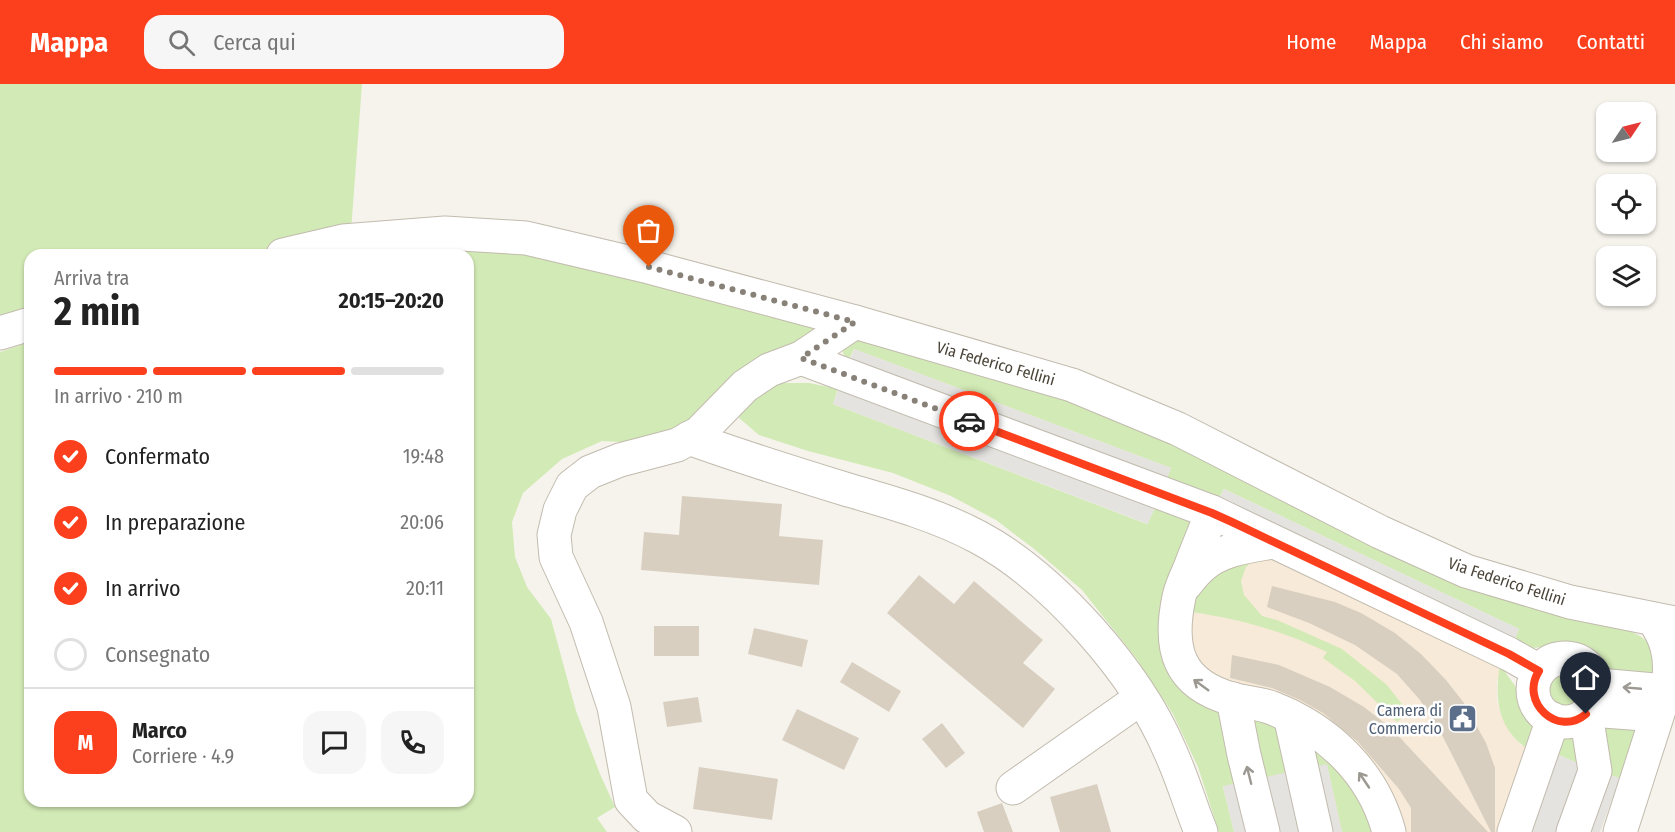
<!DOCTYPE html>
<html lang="it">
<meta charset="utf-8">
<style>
:root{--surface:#fff;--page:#f6f6f6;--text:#222;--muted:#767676;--line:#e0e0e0;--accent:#fc3f1d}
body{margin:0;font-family:"Fira Sans Condensed",sans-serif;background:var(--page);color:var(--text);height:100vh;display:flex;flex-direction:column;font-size:22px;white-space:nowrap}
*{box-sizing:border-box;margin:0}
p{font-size:20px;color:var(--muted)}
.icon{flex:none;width:33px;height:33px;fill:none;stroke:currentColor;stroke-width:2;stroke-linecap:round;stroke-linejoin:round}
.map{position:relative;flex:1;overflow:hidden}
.details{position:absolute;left:24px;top:165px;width:450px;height:558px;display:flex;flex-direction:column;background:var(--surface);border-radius:18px;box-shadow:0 2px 4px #0004}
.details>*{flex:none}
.needle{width:39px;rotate:55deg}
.controls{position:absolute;left:1596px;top:18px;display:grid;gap:12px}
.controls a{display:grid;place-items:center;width:60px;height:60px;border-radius:12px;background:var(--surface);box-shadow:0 2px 4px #0004;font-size:30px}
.pin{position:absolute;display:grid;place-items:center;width:51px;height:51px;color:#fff;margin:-62px -26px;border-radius:50% 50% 50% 0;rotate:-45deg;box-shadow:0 0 6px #0007}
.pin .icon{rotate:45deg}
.courier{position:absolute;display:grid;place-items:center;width:60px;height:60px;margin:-30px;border:4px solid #fc3f1d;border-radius:50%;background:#fff;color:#222;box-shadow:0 2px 8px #0007}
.summary em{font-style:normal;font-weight:700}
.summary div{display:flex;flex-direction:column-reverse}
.summary{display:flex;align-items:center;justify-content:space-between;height:102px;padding:0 30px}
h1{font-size:39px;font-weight:700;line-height:45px}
.bar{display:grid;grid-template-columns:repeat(4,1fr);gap:9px 6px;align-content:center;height:72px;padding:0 30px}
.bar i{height:8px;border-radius:4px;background:var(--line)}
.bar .current{background:var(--accent)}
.bar p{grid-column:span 4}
.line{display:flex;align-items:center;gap:15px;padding:0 30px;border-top:2px solid var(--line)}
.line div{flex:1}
.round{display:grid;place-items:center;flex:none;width:63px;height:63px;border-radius:18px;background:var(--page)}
ol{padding:0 30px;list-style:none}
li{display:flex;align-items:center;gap:18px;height:66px}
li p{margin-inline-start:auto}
li .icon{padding:6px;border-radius:50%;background:var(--accent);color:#fff;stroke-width:4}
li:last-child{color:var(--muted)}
li i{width:33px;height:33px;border:3px solid var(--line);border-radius:50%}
header{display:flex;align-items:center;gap:36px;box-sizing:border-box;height:84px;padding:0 30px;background:var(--accent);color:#fff}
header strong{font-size:28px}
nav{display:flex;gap:33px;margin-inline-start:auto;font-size:21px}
.search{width:420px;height:54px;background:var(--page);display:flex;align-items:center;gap:15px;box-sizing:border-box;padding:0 21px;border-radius:18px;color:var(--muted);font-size:22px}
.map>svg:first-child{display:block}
</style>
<header>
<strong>Mappa</strong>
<div class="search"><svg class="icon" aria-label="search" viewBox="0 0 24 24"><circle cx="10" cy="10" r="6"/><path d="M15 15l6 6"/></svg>Cerca qui</div>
<nav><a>Home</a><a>Mappa</a><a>Chi siamo</a><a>Contatti</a></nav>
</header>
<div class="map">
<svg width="1675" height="748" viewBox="0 0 1675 748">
<rect width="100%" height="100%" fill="#f6f3ec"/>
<!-- commercial -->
<polygon fill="#f7ead8" points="1166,397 1519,545 1497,597 1497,617 1502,633 1512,651 1521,661 1620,694 1600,748 1234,748 1223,702 1182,598 1155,424 1148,440"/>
<!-- green -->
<g fill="#d2eab5">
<polygon points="0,0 362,0 351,147 238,171 30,171 30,229 0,239"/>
<polygon points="453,160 524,166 815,244 814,249 671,348 621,358 602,357 562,375 523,409 512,438 515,473 527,503 551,535 576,627 600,690 615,723 597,734 607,748 0,748 0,268 30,258 30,717 468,717 468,171 336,171"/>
<path d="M861 254 1111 330 1602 538C1636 549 1661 552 1654 595L1612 593 1597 575 1585 566 1571 562 1528 564 1513 559 1519 545 1224 405 1218 416 1165 398 1171 384 854 265 848 278 843 269 844 261Z"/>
<polygon points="778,299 809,299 838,305 833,320 1147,440 1155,424 1196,440 1169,532 1223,629 1241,699 1223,703 1234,748 1219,748 1198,683 1173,630 1136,574 1082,506 1033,464 996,436 951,412 893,389 808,367 759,351 739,334 744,320"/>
<path d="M1262 468 1246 483 1241 497 1244 511 1262 532 1277 536 1342 565 1387 601 1408 628 1397 638 1355 597 1323 574 1327 568C1282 547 1241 535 1191 528L1200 506 1212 491Z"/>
<path d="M1500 581 1521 610 1524 624 1534 639 1536 650 1531 667C1498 647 1494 616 1500 581Z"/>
<circle cx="1566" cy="604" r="17"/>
<polygon points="1247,630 1281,642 1292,688 1261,695"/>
<polygon points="1603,635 1638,640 1620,694 1605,690"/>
<polygon points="1577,649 1584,682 1552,668 1559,650"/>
<polygon points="1305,651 1354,703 1376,748 1342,748 1327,681 1311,684"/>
</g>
<!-- parking -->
<g fill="#e5e3e0">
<polygon points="854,265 1171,384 1148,440 833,320"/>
<polygon points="1224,405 1519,545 1509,570 1212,429"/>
<polygon points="1543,664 1595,687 1620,694 1600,748 1514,748"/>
<polygon points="1327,680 1342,748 1234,748 1223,702"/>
</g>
<!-- building -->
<g fill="#d8cfc1">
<polygon points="682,412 782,420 779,452 823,456 819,501 641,486 644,448 679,451"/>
<polygon points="919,491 954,520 974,497 1043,556 1023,579 1055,605 1023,644 887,529"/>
<polygon points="1272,502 1335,518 1361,529 1395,549 1421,570 1446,596 1464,619 1486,659 1495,684 1495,748 1491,748 1440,647 1420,616 1397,590 1355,561 1309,539 1267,523"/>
<rect x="654" y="542" width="45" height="30"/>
<polygon points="754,544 808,556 802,583 748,570"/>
<polygon points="1232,571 1279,581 1330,603 1364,623 1391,644 1488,748 1411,748 1411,724 1399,705 1358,658 1323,629 1300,616 1272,604 1230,594"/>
<polygon points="852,578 901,607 889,628 840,598"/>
<polygon points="698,613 702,638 667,643 663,618"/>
<polygon points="797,625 859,654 844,686 782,656"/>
<polygon points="942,639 965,669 946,684 922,655"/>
<polygon points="699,683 778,695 772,736 693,725"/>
<polygon points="1097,700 1111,748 1060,748 1050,713"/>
<polygon points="1002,719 1013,748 984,748 977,728"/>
</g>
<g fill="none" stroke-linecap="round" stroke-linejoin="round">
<defs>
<g id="minor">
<polyline points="283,171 343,157 445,149 526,154 649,183 855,238 1072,301 1178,345 1380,448 1466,487 1570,518 1675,539"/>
<polyline points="0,249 30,240"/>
<polyline points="801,274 1212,428 1509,570 1539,587"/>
<path d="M689 354C741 373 793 389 845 405 890 418 937 431 978 453 1053 493 1137 589 1170 667 1182 693 1190 721 1201 748"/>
<path d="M1212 428C1205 447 1197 465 1190 484 1186 493 1181 503 1179 513 1168 565 1178 600 1232 615 1245 619 1260 619 1272 624 1328 646 1373 688 1389 748"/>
<path d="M1185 501C1190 495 1195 488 1201 483 1220 465 1250 462 1273 458"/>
<circle cx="1565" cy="606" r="32"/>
<polyline points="1598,601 1666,607"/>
<polyline points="1233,615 1244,671 1263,748"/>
<polyline points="1591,626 1657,631"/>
<polyline points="1290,632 1316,748"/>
<polyline points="1013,704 1141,614"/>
<polyline points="675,748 647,733 631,716 614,623 586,538 556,473 554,451 560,426 572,402 590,388 620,376 677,361 699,349 745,302 769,286 801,274 855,238"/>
<polyline points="1514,748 1553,635"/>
<polyline points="1573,748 1595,687 1586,630"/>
<path d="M1620 748 1669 595C1671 572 1667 554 1653 535"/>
</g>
</defs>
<!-- minor casing -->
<use href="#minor" stroke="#c2bbae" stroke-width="35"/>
<!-- minor -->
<use href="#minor" stroke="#fff" stroke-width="33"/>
</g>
<!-- one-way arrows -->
<defs><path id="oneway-shaft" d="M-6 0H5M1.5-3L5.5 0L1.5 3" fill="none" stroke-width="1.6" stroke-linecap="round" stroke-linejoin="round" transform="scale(1.5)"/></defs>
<g stroke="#9c9892">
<use href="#oneway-shaft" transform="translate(1201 601) rotate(-144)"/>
<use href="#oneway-shaft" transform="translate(1632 604) rotate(-175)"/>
<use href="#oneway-shaft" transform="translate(1249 691) rotate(-104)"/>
<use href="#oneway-shaft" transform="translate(1364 696) rotate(-124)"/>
</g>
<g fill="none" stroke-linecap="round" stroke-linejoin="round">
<!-- done -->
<polyline stroke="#878178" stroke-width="6" stroke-dasharray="0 10.8" points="649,183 855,238 801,274 969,337"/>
<!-- route -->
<path stroke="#fc3f1d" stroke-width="8" d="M969 337 1212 429 1232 438 1509 570 1539 587C1519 618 1558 654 1586 630"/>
</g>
<!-- icons -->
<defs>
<symbol id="civic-square" viewBox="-11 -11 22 22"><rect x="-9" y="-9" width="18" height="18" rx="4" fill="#5c6f8a" stroke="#fff"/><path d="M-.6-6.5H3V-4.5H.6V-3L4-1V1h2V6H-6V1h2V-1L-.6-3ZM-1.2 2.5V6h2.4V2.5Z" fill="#fff"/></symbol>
</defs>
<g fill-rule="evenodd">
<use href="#civic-square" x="1446" y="618" width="33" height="33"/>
</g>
<g text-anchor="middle" stroke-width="5" stroke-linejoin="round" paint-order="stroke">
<!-- street labels -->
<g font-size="16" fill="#4b4439" stroke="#fff">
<text transform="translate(996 279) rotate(16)" y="6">Via Federico Fellini</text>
<text transform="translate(1507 497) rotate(18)" y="6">Via Federico Fellini</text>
</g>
<!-- service labels -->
<g font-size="16" fill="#4e5e75" stroke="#fff" text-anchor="end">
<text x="1442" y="632">Camera di<tspan x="1442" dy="18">Commercio</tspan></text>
</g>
</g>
</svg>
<div class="controls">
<a><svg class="needle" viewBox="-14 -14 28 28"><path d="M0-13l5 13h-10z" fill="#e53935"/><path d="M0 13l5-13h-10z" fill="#767676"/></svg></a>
<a><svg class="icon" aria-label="locate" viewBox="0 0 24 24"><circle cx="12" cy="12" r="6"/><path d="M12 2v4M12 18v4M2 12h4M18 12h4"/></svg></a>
<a><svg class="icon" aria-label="layers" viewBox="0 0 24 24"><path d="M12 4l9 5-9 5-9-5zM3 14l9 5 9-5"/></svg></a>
</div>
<div class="pin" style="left:649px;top:183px;background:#ea580c"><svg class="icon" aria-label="bag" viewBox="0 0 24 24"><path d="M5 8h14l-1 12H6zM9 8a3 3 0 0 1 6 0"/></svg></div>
<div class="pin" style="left:1586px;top:630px;background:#1f2937"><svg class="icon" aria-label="home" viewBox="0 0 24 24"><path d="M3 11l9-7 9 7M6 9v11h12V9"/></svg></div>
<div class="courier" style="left:969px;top:337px"><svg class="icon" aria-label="car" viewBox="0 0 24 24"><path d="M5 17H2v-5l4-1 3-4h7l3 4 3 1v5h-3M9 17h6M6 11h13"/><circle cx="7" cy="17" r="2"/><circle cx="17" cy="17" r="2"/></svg></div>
<section class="details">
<div class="summary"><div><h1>2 min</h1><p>Arriva tra</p></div><em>20:15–20:20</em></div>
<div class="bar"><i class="current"></i><i class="current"></i><i class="current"></i><i></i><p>In arrivo · 210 m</p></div>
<ol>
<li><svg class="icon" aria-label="check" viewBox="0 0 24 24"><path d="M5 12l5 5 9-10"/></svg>Confermato<p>19:48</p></li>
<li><svg class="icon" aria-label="check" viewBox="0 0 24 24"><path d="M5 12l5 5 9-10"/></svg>In preparazione<p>20:06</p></li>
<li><svg class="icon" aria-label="check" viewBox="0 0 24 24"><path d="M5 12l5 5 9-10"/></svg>In arrivo<p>20:11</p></li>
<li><i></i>Consegnato</li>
</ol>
<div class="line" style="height:108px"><b class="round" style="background:var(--accent);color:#fff">M</b><div><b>Marco</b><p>Corriere · 4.9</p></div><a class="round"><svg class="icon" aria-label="chat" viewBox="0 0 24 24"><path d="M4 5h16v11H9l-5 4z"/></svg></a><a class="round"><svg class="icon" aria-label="phone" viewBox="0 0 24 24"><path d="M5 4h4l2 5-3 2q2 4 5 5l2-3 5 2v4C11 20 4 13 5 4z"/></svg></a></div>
</section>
</div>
